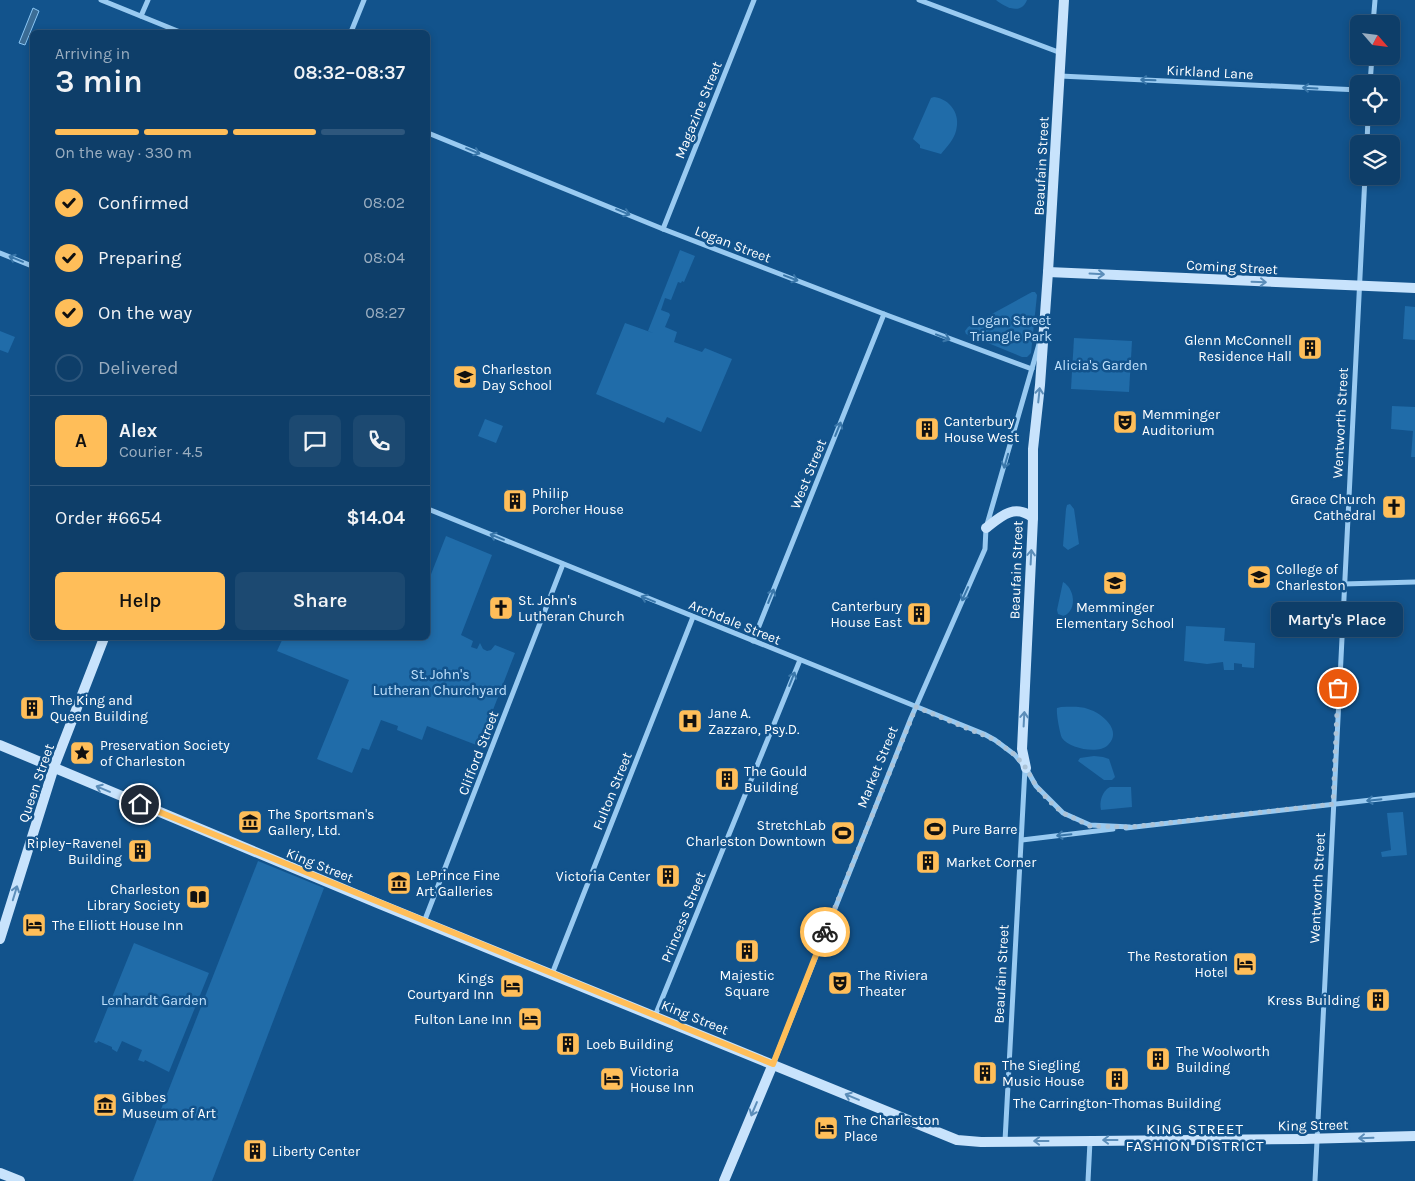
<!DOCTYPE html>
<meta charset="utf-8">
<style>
:root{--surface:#0e3e69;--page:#1c4971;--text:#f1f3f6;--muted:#9baec0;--line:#2e577d;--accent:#ffbe59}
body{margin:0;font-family:Karla,sans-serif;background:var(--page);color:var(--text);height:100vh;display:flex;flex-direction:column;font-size:19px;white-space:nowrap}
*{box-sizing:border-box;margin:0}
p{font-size:16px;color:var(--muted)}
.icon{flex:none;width:28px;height:28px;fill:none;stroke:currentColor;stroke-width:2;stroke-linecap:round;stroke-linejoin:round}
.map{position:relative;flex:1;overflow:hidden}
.details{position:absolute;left:30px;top:30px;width:400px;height:610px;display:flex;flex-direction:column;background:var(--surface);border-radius:8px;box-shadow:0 2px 8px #0003,0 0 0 1px var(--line)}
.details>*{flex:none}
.needle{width:32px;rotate:118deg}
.buttons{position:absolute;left:1350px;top:15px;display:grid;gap:10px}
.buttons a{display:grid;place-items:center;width:50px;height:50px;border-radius:8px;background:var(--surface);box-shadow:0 2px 8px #0003,0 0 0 1px var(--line);font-size:25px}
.pin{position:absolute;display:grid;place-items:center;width:42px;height:42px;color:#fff;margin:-21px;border:2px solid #fff;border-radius:50%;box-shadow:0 1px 5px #0007}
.courier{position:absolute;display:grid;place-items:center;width:50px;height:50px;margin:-25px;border:4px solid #ffbe59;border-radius:50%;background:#fff;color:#222;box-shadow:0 1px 6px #0007}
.bubble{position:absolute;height:35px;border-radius:8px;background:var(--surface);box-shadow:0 2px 8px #0003,0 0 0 1px var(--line);font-size:16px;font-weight:600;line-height:35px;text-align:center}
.summary em{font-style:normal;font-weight:600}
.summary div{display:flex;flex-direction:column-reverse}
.summary{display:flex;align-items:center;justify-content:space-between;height:85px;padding:0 25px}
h1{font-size:32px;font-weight:600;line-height:38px}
.bar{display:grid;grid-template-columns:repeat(4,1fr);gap:8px 5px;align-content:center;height:60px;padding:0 25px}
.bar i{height:6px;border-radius:4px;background:var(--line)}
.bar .active{background:var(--accent)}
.bar p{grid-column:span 4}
.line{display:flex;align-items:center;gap:12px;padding:0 25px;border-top:1px solid var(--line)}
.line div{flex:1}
.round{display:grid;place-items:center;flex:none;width:52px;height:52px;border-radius:8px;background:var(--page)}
ol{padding:0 25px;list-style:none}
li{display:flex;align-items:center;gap:15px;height:55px}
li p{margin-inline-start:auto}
li .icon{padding:5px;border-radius:50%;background:var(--accent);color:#111;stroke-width:4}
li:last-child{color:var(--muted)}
li i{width:28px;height:28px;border:2px solid var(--line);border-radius:50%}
.action{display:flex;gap:10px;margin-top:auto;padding:10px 25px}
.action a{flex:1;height:58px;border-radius:8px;background:var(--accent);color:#111;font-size:20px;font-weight:600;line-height:58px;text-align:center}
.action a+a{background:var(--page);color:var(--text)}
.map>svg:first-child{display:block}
</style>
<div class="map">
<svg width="1415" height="1181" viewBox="0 0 1415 1181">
<rect width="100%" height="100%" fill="#12538c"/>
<!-- green -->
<g fill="#206ca9">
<path d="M996 0H1027C1021 15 1006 8 996 0Z"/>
<path d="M934 97C950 99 961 114 956 131 954 139 947 147 941 154L920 148V145L913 139 931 98Z"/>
<polygon points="680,250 695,256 684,282 682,281 681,283 678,282 671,300 665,298 661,310 669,313 670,315 665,327 677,332 674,342 702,352 705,348 732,359 701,432 667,417 664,423 596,394 625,323 653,333 648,331"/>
<polygon points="1032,292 1035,292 1037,295 1031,353 1027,357 1022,357 966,334 965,331 968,327"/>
<polygon points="1405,306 1415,307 1415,340 1403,339"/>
<polygon points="0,331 15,337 8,353 0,350"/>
<polygon points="1074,338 1132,341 1129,392 1071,389"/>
<polygon points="1392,406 1415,407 1415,457 1411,457 1413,431 1391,429"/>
<polygon points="485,419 503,426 496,443 478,436"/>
<polygon points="1070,504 1074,509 1079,544 1068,550 1063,546 1066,509 1067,505"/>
<polygon points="446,536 492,555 461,635 473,641 471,647 477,649 480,643 483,649 487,651 491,650 495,645 515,653 479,746 427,726 422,740 397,730 398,726 381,720 369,750 362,748 352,773 317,759 349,680 277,651 283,638 428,638 428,582"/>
<path d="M1063 582C1074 588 1078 609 1064 616L1058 614 1057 610Z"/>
<polygon points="1186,626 1225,628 1224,641 1255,643 1254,668 1242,667 1242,664 1234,663 1234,670 1224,670 1223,662 1207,664 1184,661"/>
<path d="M1061 707C1070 707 1080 706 1088 709 1102 713 1123 731 1108 745 1098 755 1069 748 1062 738 1060 734 1056 713 1057 708Z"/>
<polygon points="1094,756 1103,757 1109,759 1115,777 1112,780 1104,780 1078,761 1080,758"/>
<path d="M1110 787H1131L1132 807 1101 810C1099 802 1102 791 1110 787Z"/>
<polygon points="1403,812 1407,855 1382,857 1381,852 1391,850 1387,813"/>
<polygon points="258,861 324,888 212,1181 133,1181"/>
<polygon points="134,943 209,973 169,1072 145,1060 144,1062 138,1060 142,1050 122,1041 117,1052 112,1049 112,1047 98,1041 97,1043 94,1042"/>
</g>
<!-- water -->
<polygon fill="#3c6d96" stroke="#8bc7f5" points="33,8 39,11 25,45 19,43"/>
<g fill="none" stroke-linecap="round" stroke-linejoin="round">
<!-- street -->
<g stroke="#99caf1" stroke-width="5">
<polyline points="101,0 180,32"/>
<polyline points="919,0 1061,53"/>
<polyline points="141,16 148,0"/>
<polyline points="1373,24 1375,0"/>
<polyline points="351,32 364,0"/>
<polyline points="1060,76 1359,90"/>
<polyline points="1370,84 1372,56"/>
<polyline points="428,133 663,229 884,314 1032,369"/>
<polyline points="1367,144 1368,116"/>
<polyline points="663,229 754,0"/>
<polyline points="0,253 32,266"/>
<polyline points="428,509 984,734 995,740 1015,755 1026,768 1036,786 1063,813 1090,825 1130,827"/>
<polyline points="1343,584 1415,582"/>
<polyline points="753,641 884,314"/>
<polyline points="1126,828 1415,795"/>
<polyline points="1022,840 1113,829"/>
<polyline points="424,922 563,564"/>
<polyline points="552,974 693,617"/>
<polyline points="655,1016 800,660"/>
<polyline points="773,1064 911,718 985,549 986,528 1039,344"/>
<polyline points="1005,1141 1025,768"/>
<polyline points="1088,1181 1090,1141"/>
<polyline points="1315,1181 1365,176"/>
</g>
<!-- secondary -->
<g stroke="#c8e3fc" stroke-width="10">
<polyline points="1048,272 1415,288"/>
<path d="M986 528C1001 516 1015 503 1033 518"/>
<polyline points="0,745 377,903 957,1140 981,1142 1303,1139 1415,1136"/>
<polyline points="1026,768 1022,749 1033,518 1033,449 1040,385 1048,272 1064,0"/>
<polyline points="0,939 54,767 104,638"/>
<polyline points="0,1173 20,1181"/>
<polyline points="724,1181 773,1064"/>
</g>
</g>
<!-- one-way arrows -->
<defs><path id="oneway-shaft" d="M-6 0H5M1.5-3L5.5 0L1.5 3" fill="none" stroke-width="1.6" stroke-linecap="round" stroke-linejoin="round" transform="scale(1.25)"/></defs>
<g stroke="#3a77aa">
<use href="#oneway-shaft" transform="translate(1148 80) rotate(-178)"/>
<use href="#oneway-shaft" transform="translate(1310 88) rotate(-177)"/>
<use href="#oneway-shaft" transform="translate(473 151) rotate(22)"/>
<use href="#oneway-shaft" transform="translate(623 212) rotate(22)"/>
<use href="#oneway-shaft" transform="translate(16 259) rotate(-158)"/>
<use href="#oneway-shaft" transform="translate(791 278) rotate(21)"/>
<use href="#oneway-shaft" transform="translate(943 337) rotate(21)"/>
<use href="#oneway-shaft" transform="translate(838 429) rotate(-68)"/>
<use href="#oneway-shaft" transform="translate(1006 461) rotate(106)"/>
<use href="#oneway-shaft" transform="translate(497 537) rotate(-158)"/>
<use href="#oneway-shaft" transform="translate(965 594) rotate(114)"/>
<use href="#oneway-shaft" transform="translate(771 596) rotate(-68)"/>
<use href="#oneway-shaft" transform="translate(648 599) rotate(-158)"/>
<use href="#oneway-shaft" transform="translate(792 679) rotate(-68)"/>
<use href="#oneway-shaft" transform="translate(1374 800) rotate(174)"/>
<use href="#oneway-shaft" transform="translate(1064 835) rotate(174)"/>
</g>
<g stroke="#5b8db9">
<use href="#oneway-shaft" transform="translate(1097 274) rotate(3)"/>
<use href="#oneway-shaft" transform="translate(1259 282) rotate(2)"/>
<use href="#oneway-shaft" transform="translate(1039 395) rotate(-84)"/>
<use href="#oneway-shaft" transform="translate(1031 557) rotate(-87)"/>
<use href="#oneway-shaft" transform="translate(1024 719) rotate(-87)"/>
<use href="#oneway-shaft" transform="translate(103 789) rotate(-157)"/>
<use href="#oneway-shaft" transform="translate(15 893) rotate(-73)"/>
<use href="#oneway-shaft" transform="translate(852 1097) rotate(-157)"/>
<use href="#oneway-shaft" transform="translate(754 1109) rotate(113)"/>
<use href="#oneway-shaft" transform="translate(1366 1138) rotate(178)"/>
<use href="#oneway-shaft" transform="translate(1110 1140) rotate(180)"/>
<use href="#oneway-shaft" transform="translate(1041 1141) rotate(180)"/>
</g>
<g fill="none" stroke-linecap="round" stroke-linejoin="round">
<!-- done -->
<polyline stroke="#acc3d7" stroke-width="5" stroke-dasharray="0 9" points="825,932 916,707 995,740 1015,755 1026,768 1036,786 1049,801 1063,813 1090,826 1130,827 1333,804 1338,688"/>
<!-- route -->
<polyline stroke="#ffbe59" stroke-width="6" points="140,804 773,1064 825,932"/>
</g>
<!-- icons -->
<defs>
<symbol id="building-square" viewBox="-11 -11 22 22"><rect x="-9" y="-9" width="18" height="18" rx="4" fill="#ffbe59" stroke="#12538c"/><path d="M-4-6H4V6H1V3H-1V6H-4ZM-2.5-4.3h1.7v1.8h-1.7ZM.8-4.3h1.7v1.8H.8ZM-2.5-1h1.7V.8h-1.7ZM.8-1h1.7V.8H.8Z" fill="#111"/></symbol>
<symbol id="school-square" viewBox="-11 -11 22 22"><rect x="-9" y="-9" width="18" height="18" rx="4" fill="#ffbe59" stroke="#12538c"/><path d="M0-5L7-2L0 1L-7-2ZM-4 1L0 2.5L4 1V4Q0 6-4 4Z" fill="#111"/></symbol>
<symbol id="theatre-square" viewBox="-11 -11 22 22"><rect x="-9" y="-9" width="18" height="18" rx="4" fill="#ffbe59" stroke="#12538c"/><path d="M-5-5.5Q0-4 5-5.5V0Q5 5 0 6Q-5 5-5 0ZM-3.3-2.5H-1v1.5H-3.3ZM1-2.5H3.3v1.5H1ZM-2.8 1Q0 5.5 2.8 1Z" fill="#111"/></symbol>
<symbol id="church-square" viewBox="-11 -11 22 22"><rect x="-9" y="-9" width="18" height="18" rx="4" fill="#ffbe59" stroke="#12538c"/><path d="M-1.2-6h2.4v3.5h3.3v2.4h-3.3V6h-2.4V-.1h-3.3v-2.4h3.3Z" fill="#111"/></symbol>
<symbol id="university-square" viewBox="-11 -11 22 22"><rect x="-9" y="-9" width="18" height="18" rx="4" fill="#ffbe59" stroke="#12538c"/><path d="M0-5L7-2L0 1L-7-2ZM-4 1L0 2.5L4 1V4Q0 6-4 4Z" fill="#111"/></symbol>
<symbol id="hospital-square" viewBox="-11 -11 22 22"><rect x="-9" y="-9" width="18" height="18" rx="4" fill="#ffbe59" stroke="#12538c"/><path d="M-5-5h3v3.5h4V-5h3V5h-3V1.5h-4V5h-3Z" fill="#111"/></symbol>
<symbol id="sight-square" viewBox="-11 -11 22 22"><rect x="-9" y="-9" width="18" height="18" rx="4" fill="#ffbe59" stroke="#12538c"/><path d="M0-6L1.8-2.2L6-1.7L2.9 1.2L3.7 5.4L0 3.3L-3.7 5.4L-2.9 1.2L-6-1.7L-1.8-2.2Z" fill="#111"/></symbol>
<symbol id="museum-square" viewBox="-11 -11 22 22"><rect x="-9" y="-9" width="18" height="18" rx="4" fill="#ffbe59" stroke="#12538c"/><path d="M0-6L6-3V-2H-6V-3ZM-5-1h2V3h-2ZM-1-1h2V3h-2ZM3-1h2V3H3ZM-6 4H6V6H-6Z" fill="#111"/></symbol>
<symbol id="stadium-square" viewBox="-11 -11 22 22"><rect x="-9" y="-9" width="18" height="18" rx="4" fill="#ffbe59" stroke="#12538c"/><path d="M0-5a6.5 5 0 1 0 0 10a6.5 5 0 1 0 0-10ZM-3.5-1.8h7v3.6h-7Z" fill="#111"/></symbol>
<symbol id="library-square" viewBox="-11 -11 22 22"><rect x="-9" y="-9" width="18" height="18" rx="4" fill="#ffbe59" stroke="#12538c"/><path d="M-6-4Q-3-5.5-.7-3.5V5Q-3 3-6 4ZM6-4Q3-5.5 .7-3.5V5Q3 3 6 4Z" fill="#111"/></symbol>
<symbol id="hotel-square" viewBox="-11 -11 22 22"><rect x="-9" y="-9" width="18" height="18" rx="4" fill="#ffbe59" stroke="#12538c"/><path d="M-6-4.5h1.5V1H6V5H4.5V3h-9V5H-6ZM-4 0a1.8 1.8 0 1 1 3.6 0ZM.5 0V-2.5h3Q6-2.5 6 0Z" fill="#111"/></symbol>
</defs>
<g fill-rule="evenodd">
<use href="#building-square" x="1296" y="334" width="28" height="28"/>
<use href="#school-square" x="451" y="363" width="28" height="28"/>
<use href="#theatre-square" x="1111" y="408" width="28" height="28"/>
<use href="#building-square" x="913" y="415" width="28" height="28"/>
<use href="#building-square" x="501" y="487" width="28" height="28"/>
<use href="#church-square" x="1380" y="493" width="28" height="28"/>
<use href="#university-square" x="1245" y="563" width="28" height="28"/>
<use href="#school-square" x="1101" y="569" width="28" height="28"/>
<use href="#church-square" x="487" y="594" width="28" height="28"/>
<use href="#building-square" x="905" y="600" width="28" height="28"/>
<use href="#building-square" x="18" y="694" width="28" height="28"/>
<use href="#hospital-square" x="676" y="707" width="28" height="28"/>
<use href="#sight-square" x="68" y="739" width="28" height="28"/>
<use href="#building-square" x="713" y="765" width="28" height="28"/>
<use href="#museum-square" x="236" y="808" width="28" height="28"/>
<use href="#stadium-square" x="921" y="815" width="28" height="28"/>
<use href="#stadium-square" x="829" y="819" width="28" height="28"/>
<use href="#building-square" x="126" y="837" width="28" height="28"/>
<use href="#building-square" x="914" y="848" width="28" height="28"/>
<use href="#building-square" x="654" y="862" width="28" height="28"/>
<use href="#museum-square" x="385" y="869" width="28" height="28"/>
<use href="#library-square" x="184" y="883" width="28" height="28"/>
<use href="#hotel-square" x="20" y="911" width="28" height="28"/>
<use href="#building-square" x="733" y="937" width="28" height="28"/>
<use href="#hotel-square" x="1231" y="950" width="28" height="28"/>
<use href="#theatre-square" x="826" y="969" width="28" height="28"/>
<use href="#hotel-square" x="498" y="972" width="28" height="28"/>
<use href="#building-square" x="1364" y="986" width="28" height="28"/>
<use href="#hotel-square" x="516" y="1005" width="28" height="28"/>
<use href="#building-square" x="554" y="1030" width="28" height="28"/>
<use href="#building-square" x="1144" y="1045" width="28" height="28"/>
<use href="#building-square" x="971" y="1059" width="28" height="28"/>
<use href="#hotel-square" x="598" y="1065" width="28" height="28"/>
<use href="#building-square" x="1103" y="1065" width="28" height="28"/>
<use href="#museum-square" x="91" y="1091" width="28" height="28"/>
<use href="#hotel-square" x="812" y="1114" width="28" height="28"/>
<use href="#building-square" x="241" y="1137" width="28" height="28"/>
</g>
<g text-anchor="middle" stroke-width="5" stroke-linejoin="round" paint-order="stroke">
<!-- street labels -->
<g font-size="14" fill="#fff" stroke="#12538c">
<text transform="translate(1210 72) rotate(3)" y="5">Kirkland Lane</text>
<text transform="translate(698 110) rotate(-68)" y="5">Magazine Street</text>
<text transform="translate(1041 166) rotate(-87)" y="5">Beaufain Street</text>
<text transform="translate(733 244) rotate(21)" y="5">Logan Street</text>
<text transform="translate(1232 267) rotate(3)" y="5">Coming Street</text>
<text transform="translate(1340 423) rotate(-87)" y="5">Wentworth Street</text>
<text transform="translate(808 474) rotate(-68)" y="5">West Street</text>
<text transform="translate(1016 570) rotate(-88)" y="5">Beaufain Street</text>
<text transform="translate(735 622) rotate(22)" y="5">Archdale Street</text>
<text transform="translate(478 753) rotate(-69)" y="5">Clifford Street</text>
<text transform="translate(877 767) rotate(-68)" y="5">Market Street</text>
<text transform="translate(36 783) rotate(-71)" y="5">Queen Street</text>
<text transform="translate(612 791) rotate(-68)" y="5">Fulton Street</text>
<text transform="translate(320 865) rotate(22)" y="5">King Street</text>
<text transform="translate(1317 888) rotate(-87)" y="5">Wentworth Street</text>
<text transform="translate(683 917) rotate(-68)" y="5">Princess Street</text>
<text transform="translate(1001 974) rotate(-87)" y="5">Beaufain Street</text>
<text transform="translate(695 1017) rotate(22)" y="5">King Street</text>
<text transform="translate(1313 1125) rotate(-1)" y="5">King Street</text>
</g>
<!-- park labels -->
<g font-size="14" fill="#c0e1fc" stroke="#12538c">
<text x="1011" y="325">Logan Street<tspan x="1011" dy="16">Triangle Park</tspan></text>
<text x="1101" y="370">Alicia's Garden</text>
<text x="440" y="679">St. John's<tspan x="440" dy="16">Lutheran Churchyard</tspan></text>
<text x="154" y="1005">Lenhardt Garden</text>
</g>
<!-- poi labels -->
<g font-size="14" fill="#fff" stroke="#12538c" text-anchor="start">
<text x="1292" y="345" text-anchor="end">Glenn McConnell<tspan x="1292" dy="16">Residence Hall</tspan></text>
<text x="482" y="374">Charleston<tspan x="482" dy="16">Day School</tspan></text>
<text x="1142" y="419">Memminger<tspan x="1142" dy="16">Auditorium</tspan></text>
<text x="944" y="426">Canterbury<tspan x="944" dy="16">House West</tspan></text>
<text x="532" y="498">Philip<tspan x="532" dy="16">Porcher House</tspan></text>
<text x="1376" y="504" text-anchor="end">Grace Church<tspan x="1376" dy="16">Cathedral</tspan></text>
<text x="1276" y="574">College of<tspan x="1276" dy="16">Charleston</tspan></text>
<text x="518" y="605">St. John's<tspan x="518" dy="16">Lutheran Church</tspan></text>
<text x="902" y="611" text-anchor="end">Canterbury<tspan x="902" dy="16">House East</tspan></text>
<text x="1115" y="612" text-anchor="middle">Memminger<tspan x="1115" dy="16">Elementary School</tspan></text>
<text x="50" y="705">The King and<tspan x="50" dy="16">Queen Building</tspan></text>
<text x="708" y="718">Jane A.<tspan x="708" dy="16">Zazzaro, Psy.D.</tspan></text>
<text x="100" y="750">Preservation Society<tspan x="100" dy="16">of Charleston</tspan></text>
<text x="744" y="776">The Gould<tspan x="744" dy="16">Building</tspan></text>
<text x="268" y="819">The Sportsman's<tspan x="268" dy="16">Gallery, Ltd.</tspan></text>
<text x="826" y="830" text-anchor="end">StretchLab<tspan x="826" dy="16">Charleston Downtown</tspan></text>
<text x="952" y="834">Pure Barre</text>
<text x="122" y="848" text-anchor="end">Ripley–Ravenel<tspan x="122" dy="16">Building</tspan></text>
<text x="946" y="867">Market Corner</text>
<text x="416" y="880">LePrince Fine<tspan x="416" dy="16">Art Galleries</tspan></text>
<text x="650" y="881" text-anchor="end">Victoria Center</text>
<text x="180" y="894" text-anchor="end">Charleston<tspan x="180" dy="16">Library Society</tspan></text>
<text x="52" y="930">The Elliott House Inn</text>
<text x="1228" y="961" text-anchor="end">The Restoration<tspan x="1228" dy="16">Hotel</tspan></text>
<text x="747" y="980" text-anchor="middle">Majestic<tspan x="747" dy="16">Square</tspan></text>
<text x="858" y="980">The Riviera<tspan x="858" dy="16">Theater</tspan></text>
<text x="494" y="983" text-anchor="end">Kings<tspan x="494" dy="16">Courtyard Inn</tspan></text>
<text x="1360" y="1005" text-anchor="end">Kress Building</text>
<text x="512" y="1024" text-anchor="end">Fulton Lane Inn</text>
<text x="586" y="1049">Loeb Building</text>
<text x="1176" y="1056">The Woolworth<tspan x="1176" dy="16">Building</tspan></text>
<text x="1002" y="1070">The Siegling<tspan x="1002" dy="16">Music House</tspan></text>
<text x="630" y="1076">Victoria<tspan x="630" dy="16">House Inn</tspan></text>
<text x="122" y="1102">Gibbes<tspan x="122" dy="16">Museum of Art</tspan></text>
<text x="1117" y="1108" text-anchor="middle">The Carrington-Thomas Building</text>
<text x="844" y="1125">The Charleston<tspan x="844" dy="16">Place</tspan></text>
<text x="272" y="1156">Liberty Center</text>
</g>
<!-- neighbourhood labels -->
<g font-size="15" letter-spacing="1" fill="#fff" stroke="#12538c">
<text x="1195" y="1134">KING STREET<tspan x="1195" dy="17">FASHION DISTRICT</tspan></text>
</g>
</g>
</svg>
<div class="buttons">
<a><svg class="needle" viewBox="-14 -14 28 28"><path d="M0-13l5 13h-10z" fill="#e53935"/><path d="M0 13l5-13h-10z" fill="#9baec0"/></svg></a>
<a><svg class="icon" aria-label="locate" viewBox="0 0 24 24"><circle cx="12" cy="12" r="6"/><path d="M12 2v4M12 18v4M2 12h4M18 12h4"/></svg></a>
<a><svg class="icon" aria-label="layers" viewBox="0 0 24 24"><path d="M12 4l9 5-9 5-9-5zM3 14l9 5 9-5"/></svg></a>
</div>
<div class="pin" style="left:1338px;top:688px;background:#ea580c"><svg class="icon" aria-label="bag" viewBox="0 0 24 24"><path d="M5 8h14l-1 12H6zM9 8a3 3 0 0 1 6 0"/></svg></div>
<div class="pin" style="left:140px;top:804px;background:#1f2937"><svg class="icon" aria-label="home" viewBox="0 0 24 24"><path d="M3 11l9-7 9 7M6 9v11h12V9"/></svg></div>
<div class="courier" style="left:825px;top:932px"><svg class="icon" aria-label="bike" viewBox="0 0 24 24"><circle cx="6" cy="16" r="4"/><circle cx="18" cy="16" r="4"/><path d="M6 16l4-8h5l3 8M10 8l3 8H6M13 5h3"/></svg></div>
<div class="bubble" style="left:1271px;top:602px;width:132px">Marty's Place</div>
<section class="details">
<div class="summary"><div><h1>3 min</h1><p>Arriving in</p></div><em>08:32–08:37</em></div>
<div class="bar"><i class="active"></i><i class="active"></i><i class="active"></i><i></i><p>On the way · 330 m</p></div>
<ol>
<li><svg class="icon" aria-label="check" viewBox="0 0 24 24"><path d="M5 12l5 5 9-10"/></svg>Confirmed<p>08:02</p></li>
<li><svg class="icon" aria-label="check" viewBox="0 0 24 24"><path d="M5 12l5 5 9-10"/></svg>Preparing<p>08:04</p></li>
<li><svg class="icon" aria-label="check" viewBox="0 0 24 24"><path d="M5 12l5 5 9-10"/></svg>On the way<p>08:27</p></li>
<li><i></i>Delivered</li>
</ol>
<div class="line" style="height:90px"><b class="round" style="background:var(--accent);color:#111">A</b><div><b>Alex</b><p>Courier · 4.5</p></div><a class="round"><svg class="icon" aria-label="chat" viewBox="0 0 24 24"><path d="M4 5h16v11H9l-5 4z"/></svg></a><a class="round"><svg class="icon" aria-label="phone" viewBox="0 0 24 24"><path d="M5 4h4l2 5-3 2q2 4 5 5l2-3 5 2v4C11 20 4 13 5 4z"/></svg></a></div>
<div class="line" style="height:65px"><div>Order #6654</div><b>$14.04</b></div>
<div class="action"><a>Help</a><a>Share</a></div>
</section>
</div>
